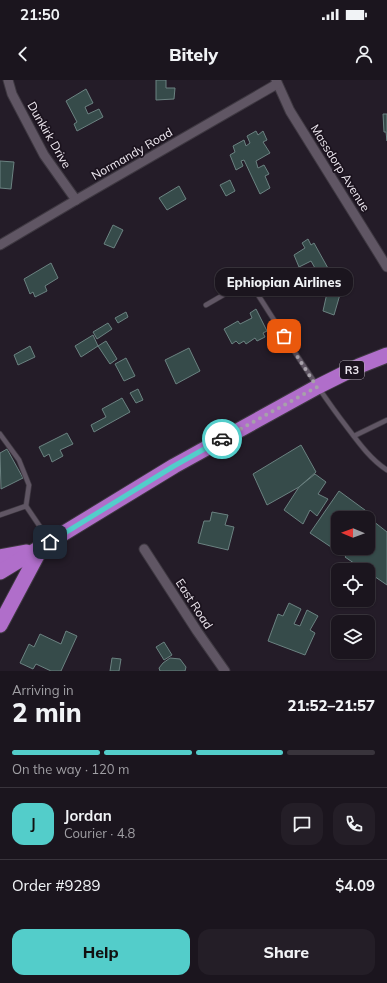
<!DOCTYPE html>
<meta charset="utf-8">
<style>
:root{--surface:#1b151e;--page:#241e27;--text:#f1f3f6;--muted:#a09fa4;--line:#39343c;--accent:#53cdca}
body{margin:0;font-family:Mulish,sans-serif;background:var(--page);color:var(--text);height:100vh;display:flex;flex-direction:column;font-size:15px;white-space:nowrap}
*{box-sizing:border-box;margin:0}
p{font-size:13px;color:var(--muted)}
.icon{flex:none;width:22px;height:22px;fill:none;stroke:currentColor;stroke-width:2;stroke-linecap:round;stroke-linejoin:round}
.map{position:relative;height:591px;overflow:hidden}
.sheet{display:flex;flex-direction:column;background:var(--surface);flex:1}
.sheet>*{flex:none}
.needle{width:26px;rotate:271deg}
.controls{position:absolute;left:331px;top:431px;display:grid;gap:8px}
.controls a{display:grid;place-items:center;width:44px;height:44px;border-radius:8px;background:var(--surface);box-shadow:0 1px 3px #0004,0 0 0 1px var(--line);font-size:20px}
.pin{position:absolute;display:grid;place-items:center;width:34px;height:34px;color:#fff;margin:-17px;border-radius:8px;box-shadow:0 2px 6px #0006}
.courier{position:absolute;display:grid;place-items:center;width:40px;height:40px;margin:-20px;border:3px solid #53cdca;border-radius:50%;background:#fff;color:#222;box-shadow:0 1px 5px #0007}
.bubble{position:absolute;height:28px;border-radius:12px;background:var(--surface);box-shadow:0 1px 3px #0004,0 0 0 1px var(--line);font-size:13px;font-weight:800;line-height:28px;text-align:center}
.summary em{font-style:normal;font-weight:800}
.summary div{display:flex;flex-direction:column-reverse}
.summary{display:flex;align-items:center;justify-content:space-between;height:68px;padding:0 12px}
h1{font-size:26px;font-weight:800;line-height:30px}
.bar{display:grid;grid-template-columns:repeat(4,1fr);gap:6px 4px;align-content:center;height:48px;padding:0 12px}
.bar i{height:5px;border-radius:3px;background:var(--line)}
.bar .selected{background:var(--accent)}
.bar p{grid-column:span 4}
.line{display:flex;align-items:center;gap:10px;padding:0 12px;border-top:1px solid var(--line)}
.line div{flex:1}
.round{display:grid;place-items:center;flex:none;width:42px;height:42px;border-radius:12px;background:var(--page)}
.primary-button{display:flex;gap:8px;margin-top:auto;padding:8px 12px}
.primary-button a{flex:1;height:46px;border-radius:12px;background:var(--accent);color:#111;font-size:16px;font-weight:800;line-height:46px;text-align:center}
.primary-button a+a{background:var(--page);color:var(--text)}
.status{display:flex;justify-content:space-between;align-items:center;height:28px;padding:0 20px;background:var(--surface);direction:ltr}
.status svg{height:11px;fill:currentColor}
header{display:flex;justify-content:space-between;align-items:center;height:52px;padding:0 12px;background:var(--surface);font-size:18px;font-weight:800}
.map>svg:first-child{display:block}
</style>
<div class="status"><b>21:50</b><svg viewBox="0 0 49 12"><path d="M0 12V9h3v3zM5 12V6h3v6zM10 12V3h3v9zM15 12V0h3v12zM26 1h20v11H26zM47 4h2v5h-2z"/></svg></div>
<header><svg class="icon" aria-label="back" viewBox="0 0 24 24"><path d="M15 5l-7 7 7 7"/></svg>Bitely<svg class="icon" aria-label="person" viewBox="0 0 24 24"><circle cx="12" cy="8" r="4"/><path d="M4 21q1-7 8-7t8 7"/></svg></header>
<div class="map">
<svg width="387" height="591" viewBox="0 0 387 591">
<rect width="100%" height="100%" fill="#241c28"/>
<!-- building -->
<g fill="#364b4a" stroke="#6b8281">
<polygon points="156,0 166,0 166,8 175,8 174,19 156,20"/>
<polygon points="86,9 93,23 85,27 88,34 99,29 103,37 77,51 74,44 77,42 66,21"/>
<polygon points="383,34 387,34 387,61 386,52 384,52"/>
<polygon points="256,51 258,55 263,51 267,60 263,62 270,73 256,81 258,88 264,85 269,94 265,96 270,108 260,114 244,80 241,81 243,86 236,90 230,75 235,72 233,66 244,60 246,66 250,63 247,56"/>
<polygon points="0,81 14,82 11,109 0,108"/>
<polygon points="230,100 235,111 226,116 220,105"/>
<polygon points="179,106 186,119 167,130 159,118"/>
<polygon points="113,145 123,150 114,168 104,164"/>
<polygon points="308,159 311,165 314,163 329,190 314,201 310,193 315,188 311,181 299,187 294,175 305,168 302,163"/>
<polygon points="51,183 58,198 45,206 47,211 35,217 33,212 30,214 24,199"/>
<polygon points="329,190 341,211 334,235 323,231 327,213 319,197"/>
<polygon points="256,229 267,251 263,253 265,257 257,261 255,258 246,264 244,261 239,264 236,261 232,264 224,249 238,241 240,244 252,238 250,233"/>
<polygon points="126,232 128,237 118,243 115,238"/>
<polygon points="108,243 112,249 97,259 93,252"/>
<polygon points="93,255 98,266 81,277 75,266"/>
<polygon points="106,261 117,279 110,284 98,266"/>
<polygon points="30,266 35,277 18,285 14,275"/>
<polygon points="189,268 200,291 176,304 165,280"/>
<polygon points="126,278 135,296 124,301 115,284"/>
<polygon points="138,309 143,320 136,323 130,313"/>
<polygon points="122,318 130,332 94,352 91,345 106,337 102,329"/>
<polygon points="67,353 73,364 60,370 63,376 52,382 49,374 44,377 39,367"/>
<polygon points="301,365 316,392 299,407 267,425 253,394"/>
<polygon points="7,369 23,398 1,409 0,373"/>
<polygon points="315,394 326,402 318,414 328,419 317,436 310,430 303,444 284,430 299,407"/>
<polygon points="339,411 369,433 366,438 338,438 338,468 344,468 340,473 310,453"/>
<polygon points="212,432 228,435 225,445 234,447 228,470 198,463 204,441 210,441"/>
<polygon points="373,441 387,452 387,505 368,492 368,490 364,490 345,477 352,468 368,468 368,448"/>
<polygon points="289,523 301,529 294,544 300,546 307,530 318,536 310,550 315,553 305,575 268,561 278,534 283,536"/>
<polygon points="66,551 77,556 61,591 51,591 36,584 33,589 20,583 29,564 34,567 40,554 61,564"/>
<polygon points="164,562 172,575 164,580 156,567"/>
<polygon points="112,578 121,579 119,591 110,591"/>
<polygon points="170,578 180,579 186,587 185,591 160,591 159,588 163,583"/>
</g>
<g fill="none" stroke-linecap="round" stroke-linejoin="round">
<defs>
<g id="service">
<path d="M206 225 244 203 248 202 251 204C280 249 308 295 340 338 354 356 368 378 387 390"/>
<polyline points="0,354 19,380 29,405 26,426"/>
<polyline points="354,356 387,340"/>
<polyline points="0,435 26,426 49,460"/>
</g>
<g id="minor">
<polyline points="8,0 12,14 44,75 76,120"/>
<polyline points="276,0 290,31 387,187"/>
<polyline points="0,165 76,120 277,4"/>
<polyline points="144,469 197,551 225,591"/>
</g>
<g id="trunk">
<polyline points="0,477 26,472"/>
<polyline points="0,492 174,386 317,307 359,286 387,275"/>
<polyline points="0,545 41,468"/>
</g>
</defs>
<!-- service casing -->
<use href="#service" stroke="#3e3841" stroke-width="6"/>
<!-- minor casing -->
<use href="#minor" stroke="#3e3841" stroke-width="11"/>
<!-- trunk casing -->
<use href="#trunk" stroke="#3e3841" stroke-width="17"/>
<!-- service -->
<use href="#service" stroke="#605664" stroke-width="4.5"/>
<!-- minor -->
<use href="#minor" stroke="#605664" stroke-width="9"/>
<!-- trunk -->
<use href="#trunk" stroke="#b06eca" stroke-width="15"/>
</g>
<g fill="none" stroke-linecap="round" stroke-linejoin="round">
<!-- done -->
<polyline stroke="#a7a1aa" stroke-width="4" stroke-dasharray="0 7.2" points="222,359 317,307 284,256"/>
<!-- route -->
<polyline stroke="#53cdca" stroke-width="5" points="50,462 174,386 222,359"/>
</g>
<g text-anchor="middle" stroke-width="3.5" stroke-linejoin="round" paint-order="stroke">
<!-- shield labels -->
<rect fill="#1b131e" stroke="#afa8b1" stroke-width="1" x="340" y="281" width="24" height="18" rx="3"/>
<g font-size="11" font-weight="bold" fill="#eee8f0">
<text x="352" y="294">R3</text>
</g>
<!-- street labels -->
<g font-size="12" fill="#eee8f0" stroke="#1b131e">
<text transform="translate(49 55) rotate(60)" y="4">Dunkirk Drive</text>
<text transform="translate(132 74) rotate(-30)" y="4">Normandy Road</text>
<text transform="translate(340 88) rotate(58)" y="4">Massdorp Avenue</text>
<text transform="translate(194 524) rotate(57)" y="4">East Road</text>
</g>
</g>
</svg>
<div class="controls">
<a><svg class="needle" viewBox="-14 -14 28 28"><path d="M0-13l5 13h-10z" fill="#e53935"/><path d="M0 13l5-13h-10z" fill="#a09fa4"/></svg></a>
<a><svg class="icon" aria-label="locate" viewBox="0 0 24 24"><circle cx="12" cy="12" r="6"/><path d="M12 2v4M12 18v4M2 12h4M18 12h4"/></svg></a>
<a><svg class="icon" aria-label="layers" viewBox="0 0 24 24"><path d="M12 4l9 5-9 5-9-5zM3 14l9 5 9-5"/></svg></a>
</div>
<div class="pin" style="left:284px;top:256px;background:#ea580c"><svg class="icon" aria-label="bag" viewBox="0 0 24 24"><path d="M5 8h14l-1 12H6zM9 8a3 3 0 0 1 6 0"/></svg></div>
<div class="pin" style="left:50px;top:462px;background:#1f2937"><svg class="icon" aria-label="home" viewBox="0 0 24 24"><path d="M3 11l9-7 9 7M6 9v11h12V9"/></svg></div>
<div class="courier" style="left:222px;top:359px"><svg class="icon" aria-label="car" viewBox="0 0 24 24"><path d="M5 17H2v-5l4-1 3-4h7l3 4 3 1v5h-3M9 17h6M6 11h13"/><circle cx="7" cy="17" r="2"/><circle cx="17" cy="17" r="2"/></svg></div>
<div class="bubble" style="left:215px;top:188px;width:138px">Ephiopian Airlines</div>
</div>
<section class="sheet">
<div class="summary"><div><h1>2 min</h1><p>Arriving in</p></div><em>21:52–21:57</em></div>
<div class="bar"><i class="selected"></i><i class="selected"></i><i class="selected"></i><i></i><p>On the way · 120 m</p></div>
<div class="line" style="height:72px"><b class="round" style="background:var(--accent);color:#111">J</b><div><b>Jordan</b><p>Courier · 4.8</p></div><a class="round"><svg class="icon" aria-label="chat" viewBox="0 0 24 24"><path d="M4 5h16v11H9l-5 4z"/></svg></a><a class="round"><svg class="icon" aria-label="phone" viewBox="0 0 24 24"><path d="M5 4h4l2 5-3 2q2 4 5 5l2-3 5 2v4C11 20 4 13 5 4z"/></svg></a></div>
<div class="line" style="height:52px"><div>Order #9289</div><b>$4.09</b></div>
<div class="primary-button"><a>Help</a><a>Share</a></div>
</section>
